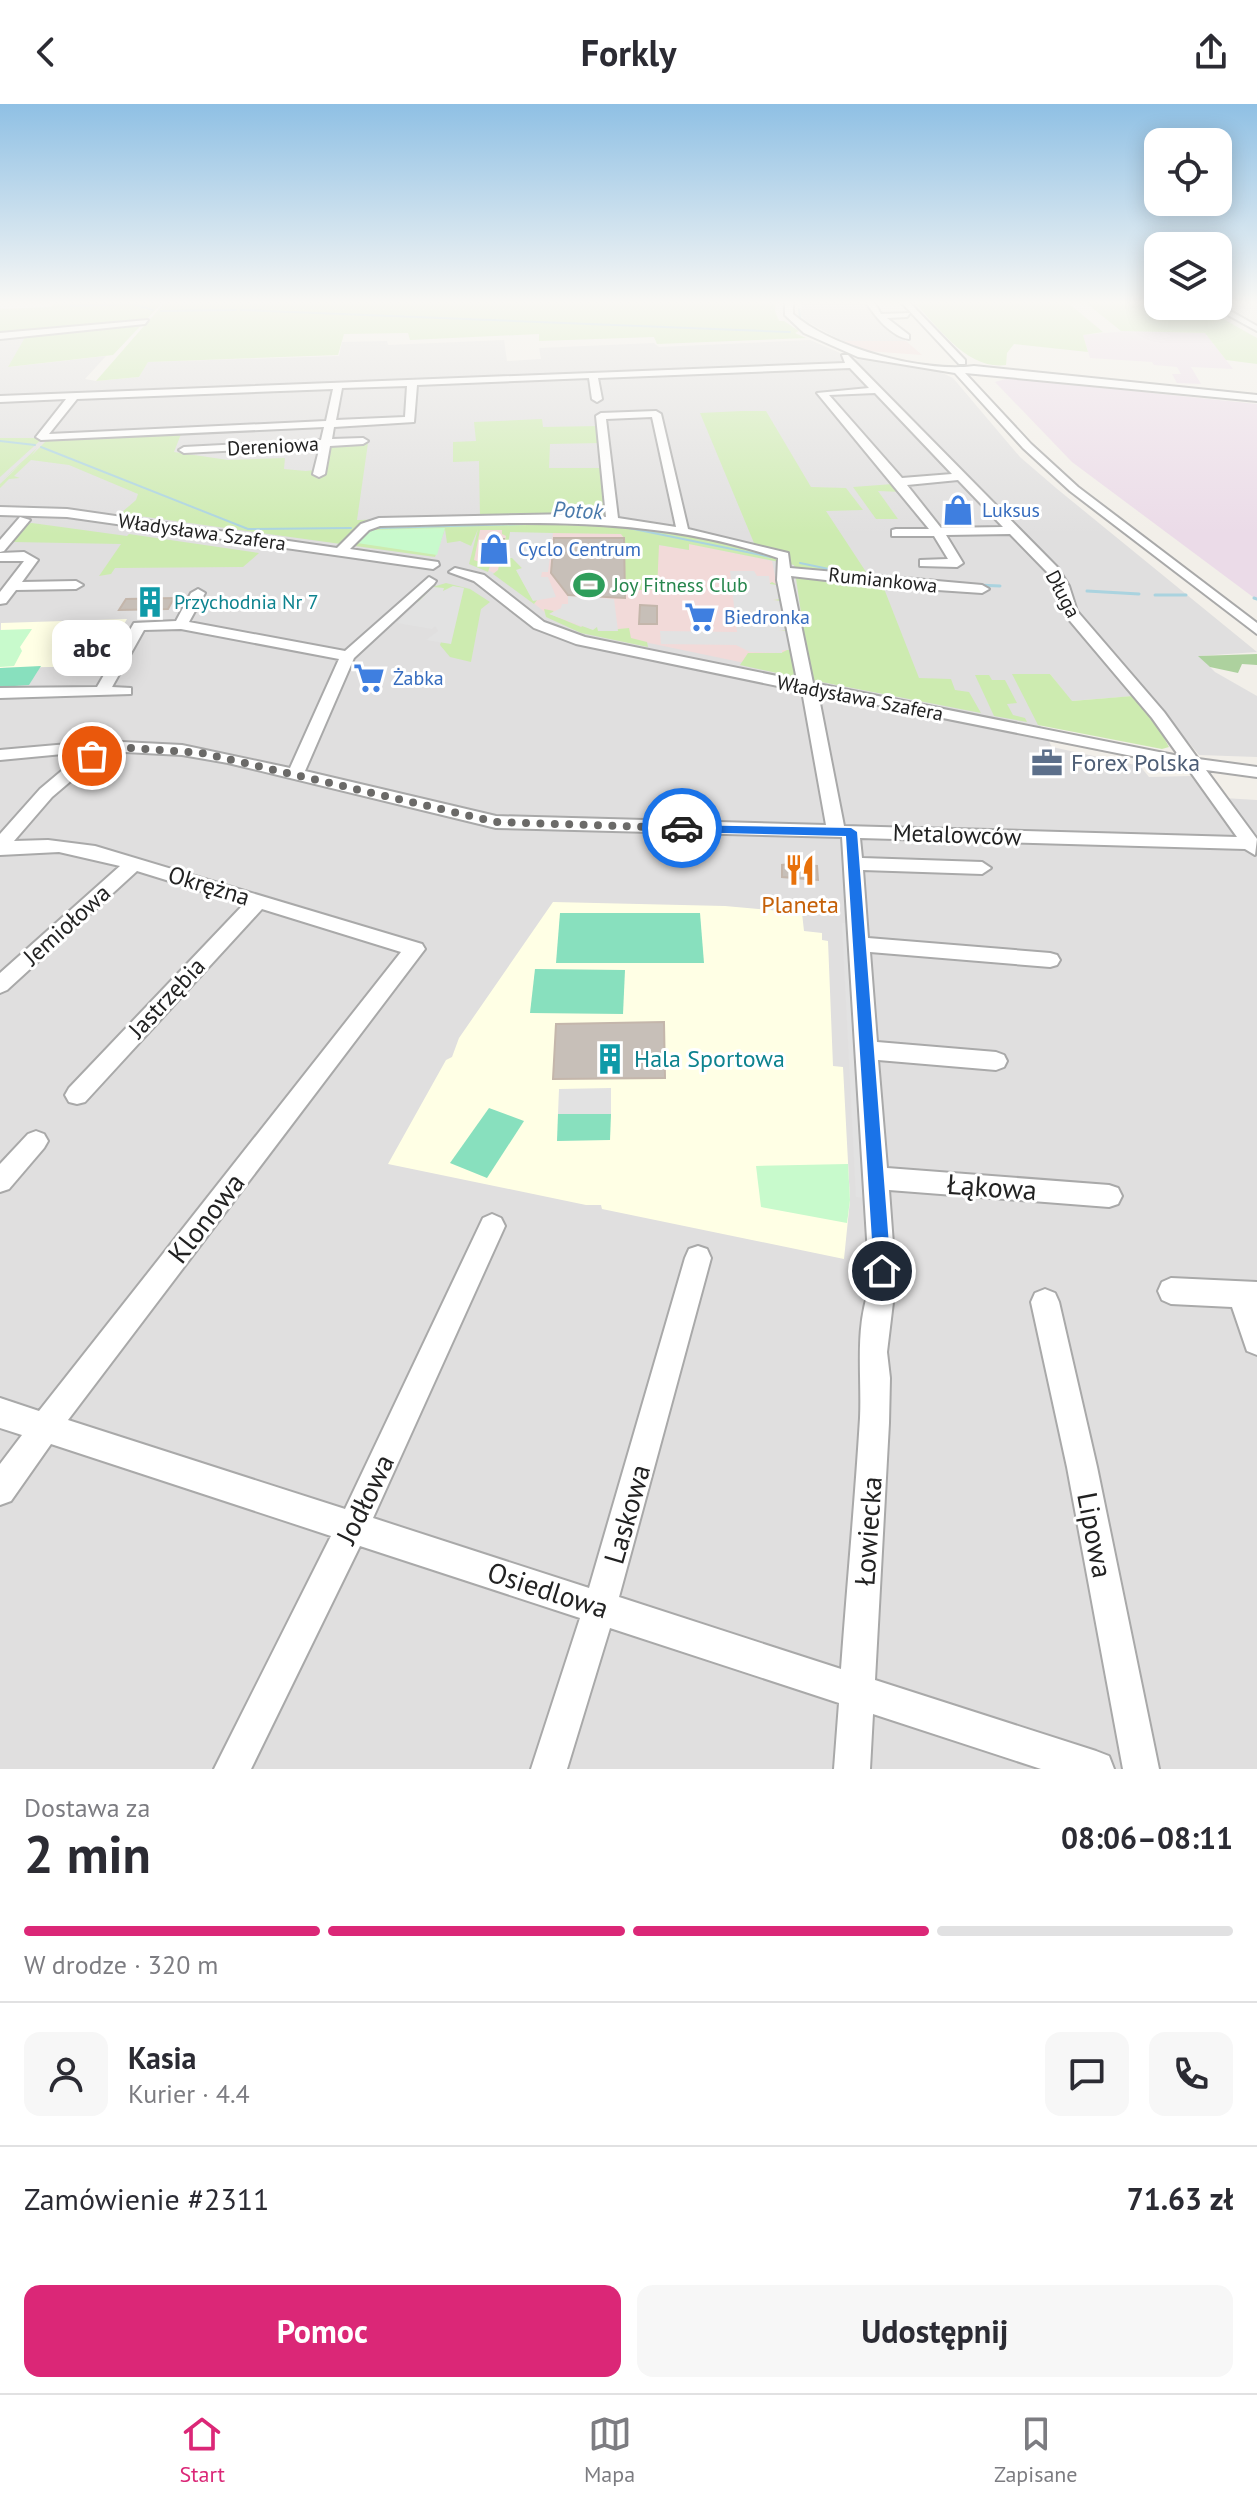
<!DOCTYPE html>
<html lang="pl">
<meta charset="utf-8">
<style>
:root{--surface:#fff;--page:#f7f7f7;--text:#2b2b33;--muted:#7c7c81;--line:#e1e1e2;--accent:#db2777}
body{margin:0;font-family:"PT Sans",sans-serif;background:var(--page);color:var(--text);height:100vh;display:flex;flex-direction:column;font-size:30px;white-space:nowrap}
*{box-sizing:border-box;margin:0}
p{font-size:26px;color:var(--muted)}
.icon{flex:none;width:44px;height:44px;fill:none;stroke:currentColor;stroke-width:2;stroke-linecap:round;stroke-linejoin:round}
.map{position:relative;height:1665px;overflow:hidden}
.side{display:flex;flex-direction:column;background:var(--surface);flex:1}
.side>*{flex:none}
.controls{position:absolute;left:1144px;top:24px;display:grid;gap:16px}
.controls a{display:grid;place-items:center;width:88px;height:88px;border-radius:16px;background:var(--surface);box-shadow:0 4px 20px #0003;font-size:40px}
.pin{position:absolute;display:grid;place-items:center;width:68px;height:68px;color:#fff;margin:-34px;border:4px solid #fff;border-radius:50%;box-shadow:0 2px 8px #0007}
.courier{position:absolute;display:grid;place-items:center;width:80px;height:80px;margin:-40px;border:6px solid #1a73e8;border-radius:50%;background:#fff;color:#222;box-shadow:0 2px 10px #0007}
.bubble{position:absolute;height:56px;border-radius:16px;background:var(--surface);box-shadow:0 4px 20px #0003;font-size:26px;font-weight:800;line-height:56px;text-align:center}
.overview em{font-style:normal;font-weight:800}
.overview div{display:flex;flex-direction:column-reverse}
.overview{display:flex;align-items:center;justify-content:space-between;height:136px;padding:0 24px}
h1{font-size:52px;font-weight:800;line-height:60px}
.bar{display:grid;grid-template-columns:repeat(4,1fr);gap:12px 8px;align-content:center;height:96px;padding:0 24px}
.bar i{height:10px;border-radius:6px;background:var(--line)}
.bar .active{background:var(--accent)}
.bar p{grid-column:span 4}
.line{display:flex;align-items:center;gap:20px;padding:0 24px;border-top:2px solid var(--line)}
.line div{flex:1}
.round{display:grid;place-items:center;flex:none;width:84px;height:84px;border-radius:16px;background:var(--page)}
.button{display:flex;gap:16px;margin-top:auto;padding:16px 24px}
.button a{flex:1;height:92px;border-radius:16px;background:var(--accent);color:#fff;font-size:32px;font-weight:800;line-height:92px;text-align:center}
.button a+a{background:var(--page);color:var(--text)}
header{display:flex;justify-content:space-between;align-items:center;height:104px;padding:0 24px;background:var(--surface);font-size:36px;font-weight:800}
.dock{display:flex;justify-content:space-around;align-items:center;height:112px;border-top:2px solid var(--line);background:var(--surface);font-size:22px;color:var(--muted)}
.dock a{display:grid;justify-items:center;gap:4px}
.dock .active{color:var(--accent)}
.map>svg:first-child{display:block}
</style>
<header><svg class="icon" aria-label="back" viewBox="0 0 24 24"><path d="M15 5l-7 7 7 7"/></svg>Forkly<svg class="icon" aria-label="share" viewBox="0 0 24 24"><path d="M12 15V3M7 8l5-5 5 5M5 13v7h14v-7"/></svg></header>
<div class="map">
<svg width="1257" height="1665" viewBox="0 0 1257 1665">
<rect width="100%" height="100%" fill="#f2efe9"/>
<!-- residential -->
<g fill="#e0dfdf">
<polygon points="802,198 867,198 872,207 906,237 842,237 806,217 801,211"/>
<polygon points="27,231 9,263 106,252 85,275 96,277 139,273 147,258 339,252 342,238 387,237 388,241 504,236 507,257 541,255 539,244 654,239 659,243 810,236 854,255 938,267 953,274 1020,353 1056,384 1257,548 1199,552 1215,568 1257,592 1257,653 1199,651 1149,591 1071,597 1050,570 1013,571 1052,643 1140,662 1149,673 1191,672 1207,693 1257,696 1257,1665 0,1665 0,233"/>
</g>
<!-- commercial -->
<g fill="#f2dad9">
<polygon points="842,237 906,237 922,251 867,247"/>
<polygon points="508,425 623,429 658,441 688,446 689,440 772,457 790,547 788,568 601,529 547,510 502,473 473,459 480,426"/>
</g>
<!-- industrial -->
<g fill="#ebdbe8">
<polygon points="1137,226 1205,229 1233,265 1191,263 1201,280 1177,279 1172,270 1181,270 1177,263 1154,261 1152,258 1090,254 1083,231"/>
<polygon points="1009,274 1257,300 1257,496 1072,358 995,278"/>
</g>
<!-- education -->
<g fill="#ffffe5">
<polygon points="127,515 100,562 0,564 1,519"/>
<polygon points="553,798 725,802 802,809 804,827 822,829 822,836 828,837 833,962 843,963 850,1096 844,1155 602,1105 601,1101 586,1101 388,1060 446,956 452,953 459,934"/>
</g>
<!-- grass -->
<g fill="#cdebb0">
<polygon points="56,198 163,198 113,251 8,263 27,230 0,232 0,205 50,203"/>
<polygon points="165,198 776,198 775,207 779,217 784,217 799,227 795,229 806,234 657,240 654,233 539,237 539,230 410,236 408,229 344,230 338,251 148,258 139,273 96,277"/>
<path d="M914 198H1067L1103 228 1083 231 1088 248 1014 240 1007 249 1006 261C966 266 939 223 914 198Z"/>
<polygon points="1085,198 1158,198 1158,202 1200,202 1257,234 1257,260 1226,256 1205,229 1121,227"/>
<polygon points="742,307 766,307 811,383 846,384 863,406 826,407 870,474 883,482 919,574 951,575 955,586 969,588 981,609 811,576 794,461 689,440 689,446 659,441 657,486 625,486 624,434 621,430 553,429 513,454 523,465 517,467 533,496 537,496 534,500 493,470 498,466 506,432 502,430 502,426 480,426 474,456 490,462 488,468 469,460 478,425 471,442 460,437 447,439 445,425 435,453 125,410 121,409 136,396 138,390 69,361 31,356 14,372 20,374 9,375 0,384 0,380 23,358 0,378 37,344 31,352 49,334 181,330 174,348 228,356 285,354 284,365 306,367 323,365 332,341 368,339 357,416 480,413 479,357 453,358 453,338 476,337 474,318 542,315 543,323 600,322 602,339 550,340 549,364 603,364 611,413 674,427 754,439 700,309"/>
<polygon points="0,334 43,334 0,373"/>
<polygon points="893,380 903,388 878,387 898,415 876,415 853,383"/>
<polygon points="32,419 127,432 129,430 259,449 243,463 115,464 111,470 99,472 121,440 13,438 3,445 25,420"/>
<polygon points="772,478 783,484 797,568 791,572 740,561 748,549 781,549 789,545 786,527 778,526 785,526 775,511 782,510 780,497 772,496 779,495 769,480"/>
<polygon points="446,479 470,485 490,498 481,505 471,558 450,553 440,541 441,538 451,539 450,485 417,498 414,496 426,485"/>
<polygon points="544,505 554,507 550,510 581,523 586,520 598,523 598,527 629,524 631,534 647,538 648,543 581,529 546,513"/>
<polygon points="1012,570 1050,570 1072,597 1133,592 1167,633 1164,634 1169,643 1162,645 1038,621"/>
<polygon points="975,571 989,571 992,576 1005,576 1017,599 1007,600 1013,611 1025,614 1027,618 994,612"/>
</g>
<!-- forest -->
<polygon fill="#add19e" points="1257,550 1257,561 1242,560 1238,569 1210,563 1198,552"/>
<!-- park -->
<g fill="#c8facc">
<polygon points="445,424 437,451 357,439 370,426"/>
<polygon points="32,525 20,543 22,547 14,562 0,563 0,526"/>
<polygon points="848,1060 850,1096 847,1119 761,1103 756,1062"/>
</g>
<!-- pitch -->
<g fill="#88e0be">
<polygon points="41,562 29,581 0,583 0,564"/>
<polygon points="560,809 700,809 704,859 556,859"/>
<polygon points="535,865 625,866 623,910 530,909"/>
<polygon points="489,1004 524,1017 487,1074 450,1059"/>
<polygon points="558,1010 611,1010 610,1036 557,1037"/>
</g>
<!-- parking -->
<g fill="#e2e2e2">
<polygon points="510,428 553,429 548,468 542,468 541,473 548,473 556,493 533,497 516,466 522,464 512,454 506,454"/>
<polygon points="730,467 754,467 757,472 769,472 770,480 777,481 779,495 772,496 780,497 782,510 775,511 782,512 785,526 778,526 786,527 789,546 782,546 782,549 750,548 736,541 661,540 660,527 737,528"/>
<polygon points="453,482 464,484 451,540 426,536 438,527 435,522 432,525 397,519 433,483 444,484 443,487"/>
<polygon points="568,492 614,495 618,527 598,527 597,523 593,526 549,510 561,504 562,500 568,500"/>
<polygon points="842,819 850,819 866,1094 856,1093"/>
<polygon points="611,984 611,1010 558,1010 559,985"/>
</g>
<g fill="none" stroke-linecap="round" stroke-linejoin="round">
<!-- stream-far1 -->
<g stroke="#aad3df" stroke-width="2">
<polyline points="71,202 133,200 153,206"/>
<polyline points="799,205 800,214 813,224"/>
<polyline points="241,206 790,228"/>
<polyline points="161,207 236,206"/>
<polyline points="827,231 837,236"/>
<polyline points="0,337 35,341"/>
<polyline points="41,343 248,425 351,424"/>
<polyline points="619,422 771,453"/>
<polyline points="380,424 558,419"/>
<polyline points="800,459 843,468"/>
</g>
<!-- stream -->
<g stroke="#aad3df" stroke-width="3">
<polyline points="833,466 853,470"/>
<polyline points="977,481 1000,482"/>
<polyline points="1087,487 1139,490"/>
<polyline points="1155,491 1186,491"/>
<polyline points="1254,494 1257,495"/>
</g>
</g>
<!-- building -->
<g fill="#c7bfb8" stroke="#c4b6ab" stroke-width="2">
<polygon points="554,434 624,434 625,494 568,491 551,469"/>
<polygon points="487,435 504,435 500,453 484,451"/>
<polygon points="174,494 168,505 119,506 126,495"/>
<polygon points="640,501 657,502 657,520 639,520"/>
<polygon points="104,660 121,665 98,682 81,677"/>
<polygon points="790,760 817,762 818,776 782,773 782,761"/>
<polygon points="664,918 665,974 553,975 556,920"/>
</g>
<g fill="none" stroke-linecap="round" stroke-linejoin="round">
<defs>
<g id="minor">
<path d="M785 198H793V210C832 244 923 269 974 262L1257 291V297L965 269 1031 340 1078 383 1257 519V530L1070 387 1023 344 955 269 858 253 804 229 785 211Z"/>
<path d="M866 198H874L881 210 910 209 907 213 887 214 909 231V235C892 233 875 213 866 198Z"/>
<polygon points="901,198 909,198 965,256 965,260 959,260"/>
<polygon points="1218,200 1257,222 1257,227 1215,204"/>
<polygon points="148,216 145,220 0,235 0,229"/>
<path d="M842 251H848L1058 464 1069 482 1077 507 1164 608 1198 655 1257 663V673L1206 666 1257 735 1255 751 1245 745 860 734 862 754 982 758 991 764 982 770 863 766 868 834 1050 849 1057 851 1060 856 1057 861 1050 863 870 848 877 938 996 948 1004 951 1007 957 1004 963 996 966 878 956 887 1064 1109 1081 1118 1084 1122 1092 1118 1100 1109 1103 889 1086 895 1167 891 1176 884 1178 891 1181 894 1190 887 1248 890 1274 889 1319 875 1576 1096 1647 1109 1652 1114 1665H1041L873 1610 870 1665H834L839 1599 610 1524 567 1665H531L580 1514 360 1442 251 1665H214L331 1432 51 1340 11 1397 0 1401V1360L22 1331 0 1324V1294L39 1307 401 848 262 805 85 998 77 1000 69 998 65 991 69 984 244 800 137 767 7 886 0 889V869L120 762 59 748 0 751V730L40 685 84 648 0 656V646L102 637 182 641 290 664 339 555 181 525 144 526 112 583 131 584V590L0 594V584L97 583 134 519 176 517 191 489 198 485 205 489 189 518 345 547 429 473 436 477 434 480 354 554 305 667 496 712 826 721 802 587 576 540 534 524 474 477 449 468 455 464 484 471 544 518 585 533 797 576 777 476 778 454C650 409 513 419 380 422L369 426 350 445 438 458 439 461 433 465 67 413 0 411V403L67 405 337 444 361 420 379 414 575 410 606 413 596 312 601 309 656 307 661 310 688 425 788 449 790 464 982 481 989 485 982 489 878 482 791 472 813 579 1179 652 1152 614 1065 511 1048 469 1010 430 946 431 963 459 957 463 920 462V456L948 455 934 432H892V426L896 425H929L817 289 869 284 850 264 598 274 602 295 597 298 592 295 589 274 417 281 414 318 334 323 332 335 363 334 368 337 363 340 330 342 325 370 319 373 313 370 320 342 184 349 179 346 184 343 321 336 324 323 41 336 36 333 66 295 0 298V292L845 259ZM407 282 405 313 336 316 342 284ZM333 285 326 317 49 330 77 295ZM875 289 952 370 902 374 829 291ZM652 313 676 423 618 414 606 315ZM958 376 1003 423 941 424 907 381ZM818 589 1187 663 1237 733 844 722ZM106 647 182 651 228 659 496 724 842 733 869 1167 873 1176 879 1178 871 1181C854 1222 862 1271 860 1314 855 1398 847 1481 841 1565L619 1493 711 1154 707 1145 698 1142 689 1145 685 1154 589 1484 373 1414 505 1122 501 1114 492 1110 483 1114 345 1405 68 1316 425 845 422 840 95 742 48 736 14 737 52 693Z"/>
<polygon points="20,413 30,416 4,447 0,448 0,436"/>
<polygon points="24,448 38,456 22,478 76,477 83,481 76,485 16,486 6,499 0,500 0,488 24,457 0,457 0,449"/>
<polygon points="36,1027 44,1030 48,1037 44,1044 9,1085 0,1088 0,1060 28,1030"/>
<polygon points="1171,1174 1257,1178 1257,1251 1247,1247 1232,1203 1171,1200 1162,1196 1158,1187 1162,1178"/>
<polygon points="1045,1185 1055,1189 1059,1198 1097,1363 1159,1665 1123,1665 1067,1363 1031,1198 1035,1189"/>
</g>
</defs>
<!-- minor casing -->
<use href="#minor" stroke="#a9a9a9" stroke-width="4"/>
<!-- minor -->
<use href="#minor" fill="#fff" fill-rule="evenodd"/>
</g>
<!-- sky -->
<linearGradient id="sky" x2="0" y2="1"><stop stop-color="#8fc0e4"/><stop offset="0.46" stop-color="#f9f8f5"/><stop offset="1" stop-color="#f9f8f5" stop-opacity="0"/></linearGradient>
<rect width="1257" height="431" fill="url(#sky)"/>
<!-- route -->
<polygon fill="#1a73e8" points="678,721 851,724 857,728 891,1167 888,1172 882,1175 876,1172 874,1167 846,732 682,728 676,724"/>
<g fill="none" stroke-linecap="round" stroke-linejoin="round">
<!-- done -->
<polyline stroke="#6b6a68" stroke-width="8" stroke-dasharray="0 14.4" points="92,652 102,642 202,649 496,718 682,724"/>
</g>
<!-- icons -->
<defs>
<symbol id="shop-bare" viewBox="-9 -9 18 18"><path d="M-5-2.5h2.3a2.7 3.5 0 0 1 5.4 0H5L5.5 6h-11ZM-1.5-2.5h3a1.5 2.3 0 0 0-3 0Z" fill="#3f7fe0" stroke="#fff" stroke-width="2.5" paint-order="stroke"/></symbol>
<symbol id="stadium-bare" viewBox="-9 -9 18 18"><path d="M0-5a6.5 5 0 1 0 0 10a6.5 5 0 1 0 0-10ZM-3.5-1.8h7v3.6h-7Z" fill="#2e9e5b" stroke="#fff" stroke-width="2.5" paint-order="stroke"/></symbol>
<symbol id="building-bare" viewBox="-9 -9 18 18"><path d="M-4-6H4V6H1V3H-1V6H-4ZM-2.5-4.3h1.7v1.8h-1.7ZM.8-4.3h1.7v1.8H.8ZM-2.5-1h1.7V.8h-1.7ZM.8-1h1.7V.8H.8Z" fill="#0f9aa8" stroke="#fff" stroke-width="2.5" paint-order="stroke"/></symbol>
<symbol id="supermarket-bare" viewBox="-9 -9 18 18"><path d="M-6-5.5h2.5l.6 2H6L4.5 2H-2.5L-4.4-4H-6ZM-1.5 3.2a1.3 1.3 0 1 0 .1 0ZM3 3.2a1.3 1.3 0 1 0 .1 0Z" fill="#3f7fe0" stroke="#fff" stroke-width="2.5" paint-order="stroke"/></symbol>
<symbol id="office-bare" viewBox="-9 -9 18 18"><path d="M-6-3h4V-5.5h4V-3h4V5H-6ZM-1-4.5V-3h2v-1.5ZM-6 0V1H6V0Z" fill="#5c6f8a" stroke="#fff" stroke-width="2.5" paint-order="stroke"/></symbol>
<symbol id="restaurant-bare" viewBox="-9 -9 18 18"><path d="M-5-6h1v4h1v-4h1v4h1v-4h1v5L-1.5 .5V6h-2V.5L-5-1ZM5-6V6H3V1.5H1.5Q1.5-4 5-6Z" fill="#e8710a" stroke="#fff" stroke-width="2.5" paint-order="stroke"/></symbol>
</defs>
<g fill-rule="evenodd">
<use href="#shop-bare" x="936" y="384" width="44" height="44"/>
<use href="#shop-bare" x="472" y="423" width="44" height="44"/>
<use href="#stadium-bare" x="567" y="459" width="44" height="44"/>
<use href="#building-bare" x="128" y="476" width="44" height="44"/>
<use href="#supermarket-bare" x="678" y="491" width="44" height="44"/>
<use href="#supermarket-bare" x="347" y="552" width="44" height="44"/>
<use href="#office-bare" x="1025" y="637" width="44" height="44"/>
<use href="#restaurant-bare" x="778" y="744" width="44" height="44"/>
<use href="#building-bare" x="588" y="933" width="44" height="44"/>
</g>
<g text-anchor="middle" stroke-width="6" stroke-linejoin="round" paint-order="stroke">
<!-- far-street labels -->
<g font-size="20" fill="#222" stroke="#fff">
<text transform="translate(273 342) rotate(-3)" y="7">Dereniowa</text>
<text transform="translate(202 428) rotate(8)" y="7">Władysława Szafera</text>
<text transform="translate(883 476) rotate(6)" y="7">Rumiankowa</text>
<text transform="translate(1063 490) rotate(62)" y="7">Długa</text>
<text transform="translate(860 594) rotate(11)" y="7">Władysława Szafera</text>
</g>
<!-- far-shop labels -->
<g font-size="20" fill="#366cbe" stroke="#fff" text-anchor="start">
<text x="982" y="413">Luksus</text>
<text x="518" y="452">Cyclo Centrum</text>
<text x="724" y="520">Biedronka</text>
<text x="393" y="581">Żabka</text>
</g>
<!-- far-leisure labels -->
<g font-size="20" fill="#27864d" stroke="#fff" text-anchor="start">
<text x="613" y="488">Joy Fitness Club</text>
</g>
<!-- far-culture labels -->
<g font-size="20" fill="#0d838f" stroke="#fff" text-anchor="start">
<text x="174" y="505">Przychodnia Nr 7</text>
</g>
<!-- far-water labels -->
<g font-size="22" font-style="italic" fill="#4a7aab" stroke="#fff">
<text transform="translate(578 406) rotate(3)" y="8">Potok</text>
</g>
<!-- service labels -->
<g font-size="24" fill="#4e5e75" stroke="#fff" text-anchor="start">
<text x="1071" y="667">Forex Polska</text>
</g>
<!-- street labels -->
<g font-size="24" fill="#222" stroke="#fff">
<text transform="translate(957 731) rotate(2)" y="8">Metalowców</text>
<text transform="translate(209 782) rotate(17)" y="8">Okrężna</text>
<text transform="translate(67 821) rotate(-42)" y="8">Jemiołowa</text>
<text transform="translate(167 894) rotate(-47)" y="8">Jastrzębia</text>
</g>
<!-- food labels -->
<g font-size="24" fill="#c56008" stroke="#fff">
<text x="800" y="809">Planeta</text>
</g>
<!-- culture labels -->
<g font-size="24" fill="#0d838f" stroke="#fff" text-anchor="start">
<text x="634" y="963">Hala Sportowa</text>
</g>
<!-- near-street labels -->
<g font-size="28" fill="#222" stroke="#fff">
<text transform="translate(992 1083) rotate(4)" y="10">Łąkowa</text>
<text transform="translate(206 1114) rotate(-52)" y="10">Klonowa</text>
<text transform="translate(365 1395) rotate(-64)" y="10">Jodłowa</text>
<text transform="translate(627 1410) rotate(-74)" y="10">Laskowa</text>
<text transform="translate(868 1427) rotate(-86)" y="10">Łowiecka</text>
<text transform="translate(1095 1431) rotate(79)" y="10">Lipowa</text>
<text transform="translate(548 1486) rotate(18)" y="10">Osiedlowa</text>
</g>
</g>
</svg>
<div class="controls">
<a><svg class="icon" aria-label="locate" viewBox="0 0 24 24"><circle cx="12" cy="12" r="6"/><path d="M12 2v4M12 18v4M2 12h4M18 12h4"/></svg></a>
<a><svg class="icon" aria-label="layers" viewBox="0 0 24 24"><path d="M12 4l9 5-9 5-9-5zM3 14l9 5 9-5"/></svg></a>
</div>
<div class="pin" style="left:92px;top:652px;background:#ea580c"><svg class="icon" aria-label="bag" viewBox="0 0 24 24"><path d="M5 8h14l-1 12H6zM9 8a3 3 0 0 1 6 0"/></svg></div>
<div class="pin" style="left:882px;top:1167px;background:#1f2937"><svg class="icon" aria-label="home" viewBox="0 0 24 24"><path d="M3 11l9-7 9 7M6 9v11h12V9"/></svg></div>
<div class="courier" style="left:682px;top:724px"><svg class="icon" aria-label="car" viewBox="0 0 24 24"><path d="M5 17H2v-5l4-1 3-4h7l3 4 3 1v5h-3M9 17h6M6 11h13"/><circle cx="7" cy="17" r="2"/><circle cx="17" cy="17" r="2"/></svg></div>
<div class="bubble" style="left:52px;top:516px;width:80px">abc</div>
</div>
<section class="side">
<div class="overview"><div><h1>2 min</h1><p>Dostawa za</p></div><em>08:06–08:11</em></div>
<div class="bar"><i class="active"></i><i class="active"></i><i class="active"></i><i></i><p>W drodze · 320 m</p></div>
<div class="line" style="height:144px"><a class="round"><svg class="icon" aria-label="person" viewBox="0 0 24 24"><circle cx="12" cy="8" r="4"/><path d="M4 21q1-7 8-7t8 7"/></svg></a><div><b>Kasia</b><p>Kurier · 4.4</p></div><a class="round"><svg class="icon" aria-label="chat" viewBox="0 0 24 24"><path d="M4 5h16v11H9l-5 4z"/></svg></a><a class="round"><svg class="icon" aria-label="phone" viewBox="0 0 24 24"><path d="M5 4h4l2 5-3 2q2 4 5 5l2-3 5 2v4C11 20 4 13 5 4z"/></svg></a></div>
<div class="line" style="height:104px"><div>Zamówienie #2311</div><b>71.63 zł</b></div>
<div class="button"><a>Pomoc</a><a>Udostępnij</a></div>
</section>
<nav class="dock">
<a class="active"><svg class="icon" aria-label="home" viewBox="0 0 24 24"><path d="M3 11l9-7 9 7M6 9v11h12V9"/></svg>Start</a>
<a><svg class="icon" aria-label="map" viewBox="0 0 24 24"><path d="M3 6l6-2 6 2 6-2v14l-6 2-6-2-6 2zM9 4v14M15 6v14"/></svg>Mapa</a>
<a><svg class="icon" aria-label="saved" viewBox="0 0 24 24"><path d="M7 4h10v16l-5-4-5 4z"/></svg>Zapisane</a>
</nav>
